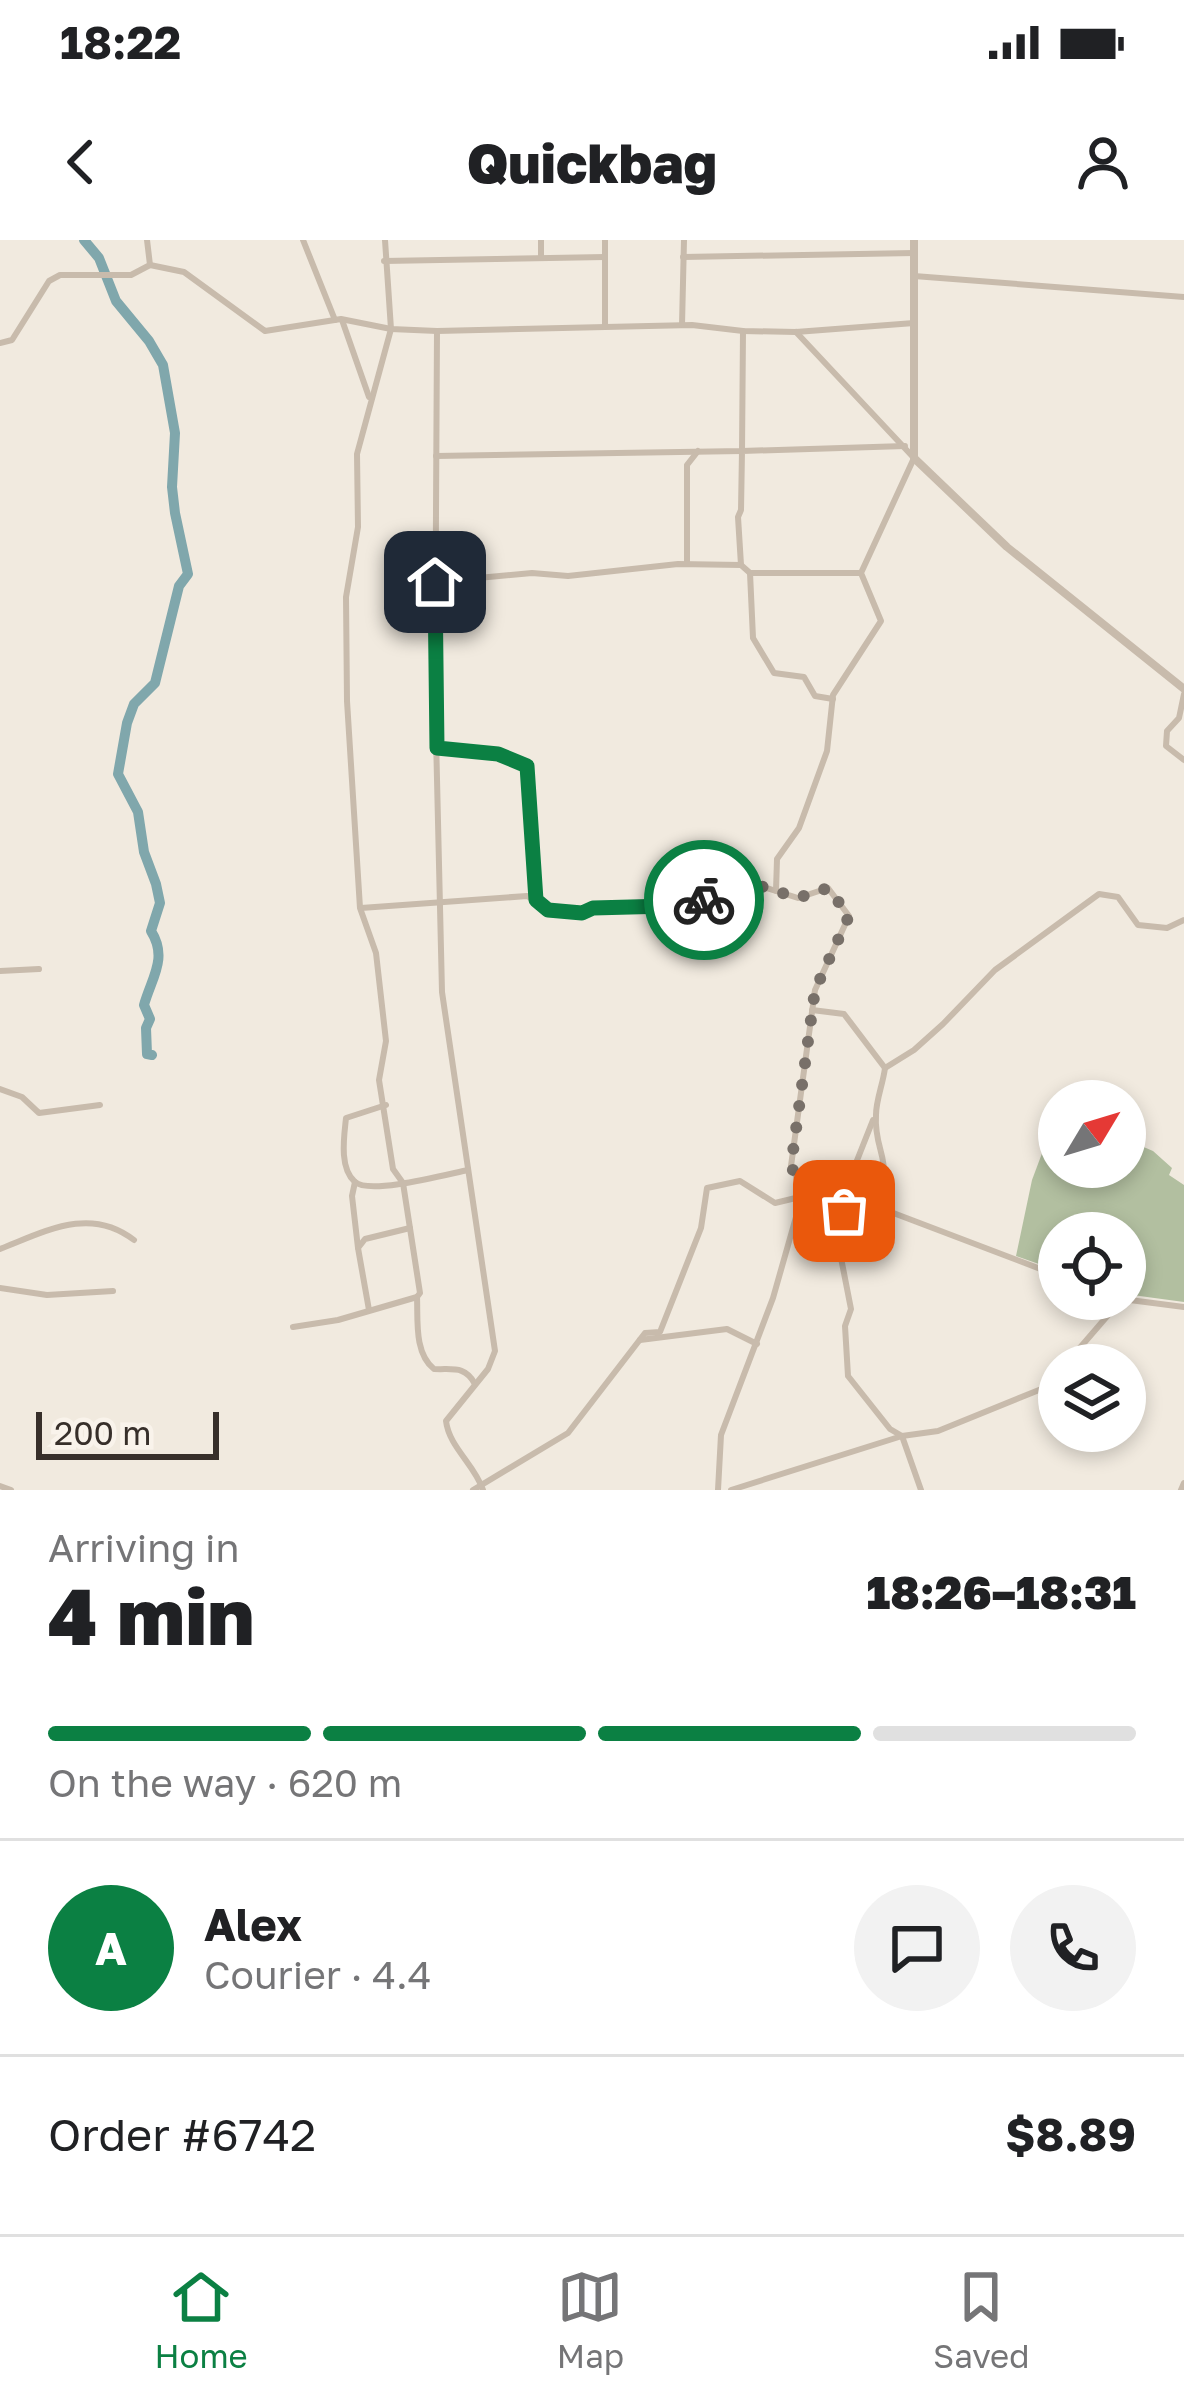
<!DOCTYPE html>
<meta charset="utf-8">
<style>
:root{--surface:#fff;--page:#f2f2f2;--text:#202124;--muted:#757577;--line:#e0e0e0;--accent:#0b8043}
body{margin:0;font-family:"Golos Text",sans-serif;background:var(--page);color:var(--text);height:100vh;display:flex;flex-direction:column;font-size:45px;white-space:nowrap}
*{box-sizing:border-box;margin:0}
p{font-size:39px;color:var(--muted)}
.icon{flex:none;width:66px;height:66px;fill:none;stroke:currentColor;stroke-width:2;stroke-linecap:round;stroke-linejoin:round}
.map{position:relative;height:1250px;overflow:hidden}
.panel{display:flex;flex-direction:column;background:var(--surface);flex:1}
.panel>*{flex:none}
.needle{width:78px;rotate:52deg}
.tools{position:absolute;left:1038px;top:840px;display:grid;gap:24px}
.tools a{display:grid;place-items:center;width:108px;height:108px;border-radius:50%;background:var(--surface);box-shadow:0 6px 18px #0003;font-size:60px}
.scale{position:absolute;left:36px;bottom:30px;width:183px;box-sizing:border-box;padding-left:12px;border:6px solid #372f2a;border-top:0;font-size:33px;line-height:42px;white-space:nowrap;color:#372f2a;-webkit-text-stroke:9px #f9f3eb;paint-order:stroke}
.pin{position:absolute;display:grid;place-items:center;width:102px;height:102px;color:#fff;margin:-51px;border-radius:24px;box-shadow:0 6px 18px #0006}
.courier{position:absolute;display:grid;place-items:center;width:120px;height:120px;margin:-60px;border:9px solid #0b8043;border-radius:50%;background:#fff;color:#222;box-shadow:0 3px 15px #0007}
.summary em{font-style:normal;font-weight:800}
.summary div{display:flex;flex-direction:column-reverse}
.summary{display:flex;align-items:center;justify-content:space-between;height:204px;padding:0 48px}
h1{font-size:78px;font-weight:800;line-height:90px}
.bar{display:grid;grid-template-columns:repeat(4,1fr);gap:18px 12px;align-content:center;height:144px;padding:0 48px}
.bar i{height:15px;border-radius:9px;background:var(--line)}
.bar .current{background:var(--accent)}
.bar p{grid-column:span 4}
.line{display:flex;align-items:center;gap:30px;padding:0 48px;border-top:3px solid var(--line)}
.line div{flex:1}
.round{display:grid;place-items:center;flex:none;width:126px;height:126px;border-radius:63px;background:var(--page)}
.status{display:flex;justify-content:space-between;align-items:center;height:84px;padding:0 60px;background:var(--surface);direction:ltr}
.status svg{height:33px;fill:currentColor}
header{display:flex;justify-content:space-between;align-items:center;height:156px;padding:0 48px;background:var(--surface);font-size:54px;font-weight:800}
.tabs{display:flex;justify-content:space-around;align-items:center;height:168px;border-top:3px solid var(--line);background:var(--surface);font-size:33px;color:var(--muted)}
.tabs a{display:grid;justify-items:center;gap:6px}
.tabs .current{color:var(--accent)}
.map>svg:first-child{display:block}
</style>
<div class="status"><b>18:22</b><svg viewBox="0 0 49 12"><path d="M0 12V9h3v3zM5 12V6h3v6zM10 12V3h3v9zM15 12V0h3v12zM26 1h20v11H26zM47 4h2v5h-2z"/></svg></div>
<header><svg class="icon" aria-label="back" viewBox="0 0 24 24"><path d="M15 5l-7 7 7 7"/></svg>Quickbag<svg class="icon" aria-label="person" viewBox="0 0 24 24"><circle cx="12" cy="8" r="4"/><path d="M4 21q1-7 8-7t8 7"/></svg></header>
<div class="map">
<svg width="1184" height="1250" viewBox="0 0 1184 1250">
<rect width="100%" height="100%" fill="#f1eadf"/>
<!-- green -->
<polygon fill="#b2bfa0" points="1059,868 1059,927 1125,927 1125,899 1153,911 1172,928 1169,935 1184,945 1184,1062 1125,1054 1125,993 1059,993 1059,1031 1016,1016 1032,940"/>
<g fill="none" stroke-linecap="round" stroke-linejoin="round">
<!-- river -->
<path stroke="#80a7ac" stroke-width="10" d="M84 0 99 18 116 61 149 101 163 125 175 193 172 247 175 273 188 334 179 346 155 443 134 464 127 483 118 534 138 572 144 612 156 644 160 663 151 691C168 718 152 737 144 765L150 779 146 788 147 814 152 815"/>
<!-- minor -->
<g stroke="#c8bbac" stroke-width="6">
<polyline points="303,0 335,80"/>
<path d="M385 0 391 89 357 214 358 287 346 357 347 461 360 668 376 713 386 801 379 840 393 929 403 943 420 1053 417 1057C418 1080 414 1113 434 1129 452 1130 465 1125 475 1144"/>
<polyline points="683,17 914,13"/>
<polyline points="541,18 541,0"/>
<polyline points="384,21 605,17"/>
<polyline points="150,25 184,32 265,91 341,79 391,89 437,91 692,85 743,91 796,92 914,83"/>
<polyline points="914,36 1184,57"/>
<polyline points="342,80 369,157"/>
<polyline points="605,85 605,0"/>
<polyline points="682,85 684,0"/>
<path d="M437 91 435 454 442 752 495 1111 488 1129 446 1181C449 1207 475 1225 483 1250"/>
<polyline points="796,92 914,218 861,333 881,381 833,455 827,511 799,588 777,619 776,651 798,658 828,648 849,676 815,750 791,926 808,961 833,977 852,962 867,963 1059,1036"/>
<polyline points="0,103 12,100 49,41 60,35 131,35 150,25 147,0"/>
<polyline points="436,216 742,211 743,91"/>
<polyline points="687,324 687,225 698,211"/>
<polyline points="750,333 753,398 774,433 804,437 815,456 833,459"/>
<polyline points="860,333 750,333 741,325 738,277 741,270 742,211 905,206"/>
<polyline points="435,342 532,333 568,336 678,324 741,325"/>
<polyline points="1184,454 1179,478 1167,491 1166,506 1184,520"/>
<polyline points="437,508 498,513 527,526 536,660"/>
<path d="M361 668 527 656C549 667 568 680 593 668 643 666 704 673 745 641L776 651"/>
<polyline points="0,731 39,729"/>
<polyline points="812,770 844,774 885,828 914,810 943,784 995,730 1099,654 1118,657 1138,685 1167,688 1184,680"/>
<polyline points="0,849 22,857 39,873 100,865"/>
<path d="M386 865 346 878C344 897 339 928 355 942 370 955 448 934 468 930"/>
<polyline points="355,942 352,956 358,1008"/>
<polyline points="852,962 852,933 873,880"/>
<path d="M867 963C901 928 873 915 876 875 876 860 883 844 885 828"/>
<polyline points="833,977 851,1069 845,1086 848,1136 890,1189 902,1196 938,1191 1044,1148 1059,1132"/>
<path d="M0 1009C46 991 90 966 134 1000"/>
<polyline points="0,1048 47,1055 113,1051"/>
<polyline points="369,1070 358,1008 365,999 410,988"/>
<polyline points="293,1087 338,1080 417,1057"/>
<polyline points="640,1100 727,1089 757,1104"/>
<polyline points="1065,1125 1122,1059 1184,1067"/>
<polyline points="0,1246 11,1250"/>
<polyline points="473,1250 568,1193 645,1093 660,1092 701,988 707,948 740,941 775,963 804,956 852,933"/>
<polyline points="718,1250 721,1195 773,1058 802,956"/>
<polyline points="731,1250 902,1196 921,1250"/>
<polyline points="1181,1250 1184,1243"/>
</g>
<!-- tertiary -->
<polyline stroke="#c8bbac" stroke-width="8" points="914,0 914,218 1007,307 1184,449"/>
</g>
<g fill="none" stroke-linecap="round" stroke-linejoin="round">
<!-- done -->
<polyline stroke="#787069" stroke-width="12" stroke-dasharray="0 21.6" points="704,660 727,655 745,641 798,658 828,648 849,676 815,750 791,926 808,961 833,977 844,971"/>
<!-- route -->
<polyline stroke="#0b8043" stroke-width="15" points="435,342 437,508 498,514 527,526 536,660 548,670 582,673 593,668 668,666 704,660"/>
</g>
</svg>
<div class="tools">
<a><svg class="needle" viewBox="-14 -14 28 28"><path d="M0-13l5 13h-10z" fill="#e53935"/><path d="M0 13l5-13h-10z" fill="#757577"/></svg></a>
<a><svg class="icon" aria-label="locate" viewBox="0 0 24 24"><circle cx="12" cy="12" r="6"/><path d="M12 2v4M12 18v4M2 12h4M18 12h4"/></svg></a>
<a><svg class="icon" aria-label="layers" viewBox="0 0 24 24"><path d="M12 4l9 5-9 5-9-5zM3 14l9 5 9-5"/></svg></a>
</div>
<div class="scale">200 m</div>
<div class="pin" style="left:844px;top:971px;background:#ea580c"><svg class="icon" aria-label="bag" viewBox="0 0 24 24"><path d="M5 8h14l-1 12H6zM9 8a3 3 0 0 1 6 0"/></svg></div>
<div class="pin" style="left:435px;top:342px;background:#1f2937"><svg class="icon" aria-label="home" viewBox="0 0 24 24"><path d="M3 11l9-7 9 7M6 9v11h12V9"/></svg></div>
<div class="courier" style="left:704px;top:660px"><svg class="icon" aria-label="bike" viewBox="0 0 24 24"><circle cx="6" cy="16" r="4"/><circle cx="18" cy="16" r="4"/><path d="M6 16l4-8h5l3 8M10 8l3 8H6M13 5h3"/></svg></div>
</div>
<section class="panel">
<div class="summary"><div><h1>4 min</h1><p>Arriving in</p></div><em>18:26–18:31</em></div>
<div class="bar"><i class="current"></i><i class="current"></i><i class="current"></i><i></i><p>On the way · 620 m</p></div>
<div class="line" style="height:216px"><b class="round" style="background:var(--accent);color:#fff">A</b><div><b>Alex</b><p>Courier · 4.4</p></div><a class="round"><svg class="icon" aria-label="chat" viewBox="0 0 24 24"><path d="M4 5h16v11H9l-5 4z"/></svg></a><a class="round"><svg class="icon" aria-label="phone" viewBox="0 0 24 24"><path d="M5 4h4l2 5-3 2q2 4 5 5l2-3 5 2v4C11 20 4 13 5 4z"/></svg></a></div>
<div class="line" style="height:156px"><div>Order #6742</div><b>$8.89</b></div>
</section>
<nav class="tabs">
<a class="current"><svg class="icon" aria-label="home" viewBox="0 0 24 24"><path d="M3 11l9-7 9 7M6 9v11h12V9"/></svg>Home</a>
<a><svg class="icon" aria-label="map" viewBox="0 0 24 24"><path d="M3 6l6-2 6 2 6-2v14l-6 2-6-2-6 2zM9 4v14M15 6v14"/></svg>Map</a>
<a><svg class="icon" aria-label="saved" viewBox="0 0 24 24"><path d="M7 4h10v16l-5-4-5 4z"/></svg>Saved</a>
</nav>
